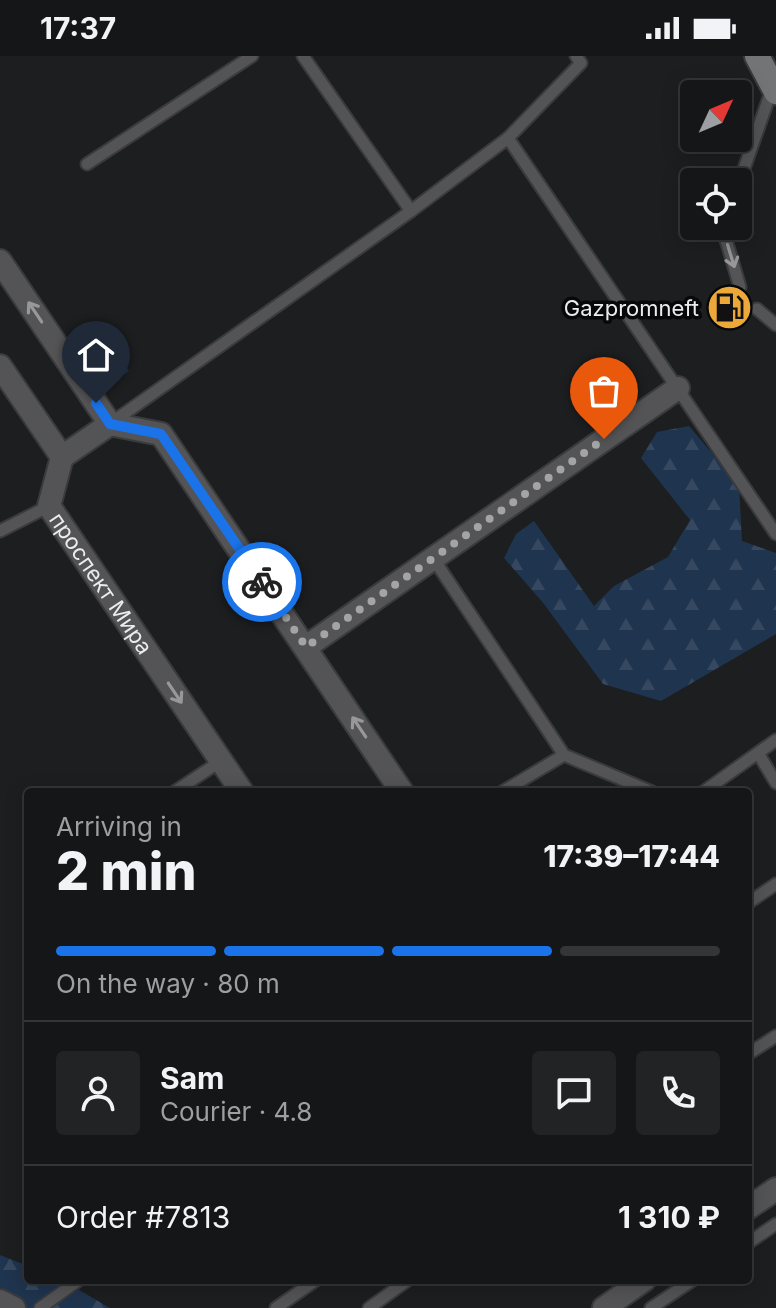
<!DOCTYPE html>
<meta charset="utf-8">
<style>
:root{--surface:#151618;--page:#222325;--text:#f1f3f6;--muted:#9d9fa2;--line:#343537;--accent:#1a73e8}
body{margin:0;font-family:Inter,sans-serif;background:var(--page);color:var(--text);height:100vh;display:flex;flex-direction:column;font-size:30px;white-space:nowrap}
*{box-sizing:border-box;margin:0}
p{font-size:26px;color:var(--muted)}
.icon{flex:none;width:44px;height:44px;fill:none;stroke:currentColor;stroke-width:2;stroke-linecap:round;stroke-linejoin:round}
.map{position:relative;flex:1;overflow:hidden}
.side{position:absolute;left:24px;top:732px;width:728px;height:496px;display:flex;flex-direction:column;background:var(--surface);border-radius:8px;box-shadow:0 4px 20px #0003,0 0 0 2px var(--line)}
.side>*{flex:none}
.needle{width:52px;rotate:46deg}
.fabs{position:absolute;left:680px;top:24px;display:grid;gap:16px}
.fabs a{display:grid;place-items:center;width:72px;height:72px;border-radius:8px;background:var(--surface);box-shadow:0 4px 20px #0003,0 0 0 2px var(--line);font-size:40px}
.pin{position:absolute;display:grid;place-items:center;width:68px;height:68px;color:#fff;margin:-82px -34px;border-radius:50% 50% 50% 0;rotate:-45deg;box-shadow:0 0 8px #0007}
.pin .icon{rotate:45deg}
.courier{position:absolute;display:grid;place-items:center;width:80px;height:80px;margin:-40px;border:6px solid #1a73e8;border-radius:50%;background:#fff;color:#222;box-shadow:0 2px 10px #0007}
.headline em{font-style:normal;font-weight:800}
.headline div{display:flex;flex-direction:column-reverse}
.headline{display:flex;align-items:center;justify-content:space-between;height:136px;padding:0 32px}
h1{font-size:52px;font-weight:800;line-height:60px}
.bar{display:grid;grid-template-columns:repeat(4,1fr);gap:12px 8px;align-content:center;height:96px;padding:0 32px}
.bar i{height:10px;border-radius:6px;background:var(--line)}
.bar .current{background:var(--accent)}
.bar p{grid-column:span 4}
.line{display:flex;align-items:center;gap:20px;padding:0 32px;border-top:2px solid var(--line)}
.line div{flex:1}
.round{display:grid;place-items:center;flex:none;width:84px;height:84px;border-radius:8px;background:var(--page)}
.status{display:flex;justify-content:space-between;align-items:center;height:56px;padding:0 40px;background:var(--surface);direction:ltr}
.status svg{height:22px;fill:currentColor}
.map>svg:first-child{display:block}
</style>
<div class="status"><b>17:37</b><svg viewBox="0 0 49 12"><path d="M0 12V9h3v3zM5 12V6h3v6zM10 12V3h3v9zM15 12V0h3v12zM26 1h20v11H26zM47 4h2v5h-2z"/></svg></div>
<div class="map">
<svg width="776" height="1252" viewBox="0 0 776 1252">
<defs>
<pattern id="forest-firs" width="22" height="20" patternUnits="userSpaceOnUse" patternTransform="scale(2)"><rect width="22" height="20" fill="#1f344e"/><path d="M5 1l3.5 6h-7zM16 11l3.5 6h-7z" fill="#35485f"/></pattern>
<pattern id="park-tufts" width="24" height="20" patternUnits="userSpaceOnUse" patternTransform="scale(2)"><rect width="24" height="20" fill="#1f344e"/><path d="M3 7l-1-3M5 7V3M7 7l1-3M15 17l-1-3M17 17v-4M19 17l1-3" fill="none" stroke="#35485f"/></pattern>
</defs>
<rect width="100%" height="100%" fill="#1c1e20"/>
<!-- forest -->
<g fill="url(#forest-firs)">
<polygon points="689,370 739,429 742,485 776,497 776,578 661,645 603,628 544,548 504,502 516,478 534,465 594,550 614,530 668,501 690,464 641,402 657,376"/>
<polygon points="0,1199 28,1210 28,1224 62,1224 110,1252 0,1252"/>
</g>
<!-- park -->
<polygon fill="url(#park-tufts)" points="106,282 129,315 107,330 84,296"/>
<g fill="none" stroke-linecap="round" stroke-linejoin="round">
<defs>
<g id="service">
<polyline points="303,0 411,155"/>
<polyline points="508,82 776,478"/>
<polyline points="87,108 252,0"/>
<polyline points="738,130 773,30"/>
<polyline points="724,170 723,174 740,231"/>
<polyline points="757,253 776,269"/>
<polyline points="111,367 411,155 508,82 581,7 576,0"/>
<polyline points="0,475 49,450"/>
<polyline points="433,502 564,699 652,736"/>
<polyline points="758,697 776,727"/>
<polyline points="174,736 221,705"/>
<polyline points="502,736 564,699"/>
<polyline points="703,736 776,684"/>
<polyline points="748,847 776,828"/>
<polyline points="748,998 776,980"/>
<polyline points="748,1187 776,1168"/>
<polyline points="40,1252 79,1224"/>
<polyline points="276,1252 316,1224"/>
<polyline points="369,1252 408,1224"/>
<polyline points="651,1252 693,1224"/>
</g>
<g id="minor">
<polyline points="0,205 110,368 161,378 402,736"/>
<path id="s1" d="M0 310 62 401 49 450 242 736"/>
<polyline points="62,401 110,368"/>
<polyline points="306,591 678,332"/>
<polyline points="748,1152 776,1133"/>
<polyline points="0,1245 14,1252"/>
<polyline points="604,1252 644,1224"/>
</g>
<polyline id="secondary" points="757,0 776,36"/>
</defs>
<!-- service casing -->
<use href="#service" stroke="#393b3d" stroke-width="15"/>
<!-- minor casing -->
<use href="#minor" stroke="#393b3d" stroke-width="26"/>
<!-- secondary casing -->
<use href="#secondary" stroke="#393b3d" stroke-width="28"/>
<!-- service -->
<use href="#service" stroke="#545456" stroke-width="11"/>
<!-- minor -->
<use href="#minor" stroke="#545456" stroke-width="22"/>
<!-- secondary -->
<use href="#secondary" stroke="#727475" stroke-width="24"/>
</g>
<!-- one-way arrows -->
<defs><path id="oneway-shaft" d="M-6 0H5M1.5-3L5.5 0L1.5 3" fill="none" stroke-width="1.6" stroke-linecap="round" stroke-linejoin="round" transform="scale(2)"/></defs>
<g stroke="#98989a">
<use href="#oneway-shaft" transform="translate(731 200) rotate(73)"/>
<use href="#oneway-shaft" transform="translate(35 256) rotate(-124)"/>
<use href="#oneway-shaft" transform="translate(175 637) rotate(56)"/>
<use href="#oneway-shaft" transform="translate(359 671) rotate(-124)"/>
</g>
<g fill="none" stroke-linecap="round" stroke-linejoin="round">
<!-- done -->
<polyline stroke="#a3a4a6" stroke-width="8" stroke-dasharray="0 14.4" points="262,526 306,591 604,383"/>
<!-- route -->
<polyline stroke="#1a73e8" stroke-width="10" points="96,347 110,368 161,378 262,526"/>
</g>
<!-- icons -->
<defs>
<symbol id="fuel-disc" viewBox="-11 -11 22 22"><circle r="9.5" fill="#eca93a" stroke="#070809"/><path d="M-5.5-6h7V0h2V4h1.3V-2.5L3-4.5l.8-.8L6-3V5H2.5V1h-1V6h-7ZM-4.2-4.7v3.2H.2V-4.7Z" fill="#111"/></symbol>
</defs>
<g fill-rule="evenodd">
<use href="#fuel-disc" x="704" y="226" width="51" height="51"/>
</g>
<g text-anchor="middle" stroke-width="7" stroke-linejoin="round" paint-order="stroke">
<!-- poi labels -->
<g font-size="22" fill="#ebecee" stroke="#070809" text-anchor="end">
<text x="699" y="260">Gazpromneft</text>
</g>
<!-- street labels -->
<g font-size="22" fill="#ebecee" stroke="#070809">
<text dy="8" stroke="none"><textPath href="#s1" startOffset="254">проспект Мира</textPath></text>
</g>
</g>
</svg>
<div class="fabs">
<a><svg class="needle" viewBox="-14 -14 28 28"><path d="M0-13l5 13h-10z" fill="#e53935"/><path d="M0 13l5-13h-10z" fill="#9d9fa2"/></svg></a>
<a><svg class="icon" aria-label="locate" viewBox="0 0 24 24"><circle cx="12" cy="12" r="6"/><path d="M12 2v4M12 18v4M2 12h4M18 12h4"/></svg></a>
</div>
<div class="pin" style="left:604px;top:383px;background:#ea580c"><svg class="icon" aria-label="bag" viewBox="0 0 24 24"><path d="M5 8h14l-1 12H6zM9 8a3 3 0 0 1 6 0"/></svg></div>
<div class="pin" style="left:96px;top:347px;background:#1f2937"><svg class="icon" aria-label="home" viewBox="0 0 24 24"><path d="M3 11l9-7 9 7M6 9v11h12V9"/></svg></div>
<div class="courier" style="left:262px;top:526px"><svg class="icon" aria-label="bike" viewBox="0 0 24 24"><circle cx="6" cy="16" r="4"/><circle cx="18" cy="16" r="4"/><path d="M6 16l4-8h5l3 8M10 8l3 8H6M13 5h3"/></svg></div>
<section class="side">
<div class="headline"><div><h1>2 min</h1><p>Arriving in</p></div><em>17:39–17:44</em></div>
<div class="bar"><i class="current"></i><i class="current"></i><i class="current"></i><i></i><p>On the way · 80 m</p></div>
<div class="line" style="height:144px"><a class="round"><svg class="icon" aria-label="person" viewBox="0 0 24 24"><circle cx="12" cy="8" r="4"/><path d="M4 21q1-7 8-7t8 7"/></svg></a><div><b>Sam</b><p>Courier · 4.8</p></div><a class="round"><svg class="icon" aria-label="chat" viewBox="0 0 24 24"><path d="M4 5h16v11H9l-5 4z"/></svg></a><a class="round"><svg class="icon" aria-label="phone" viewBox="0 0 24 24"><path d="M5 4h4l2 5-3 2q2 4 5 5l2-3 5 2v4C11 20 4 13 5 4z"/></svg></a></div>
<div class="line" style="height:104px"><div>Order #7813</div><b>1 310 ₽</b></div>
</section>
</div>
